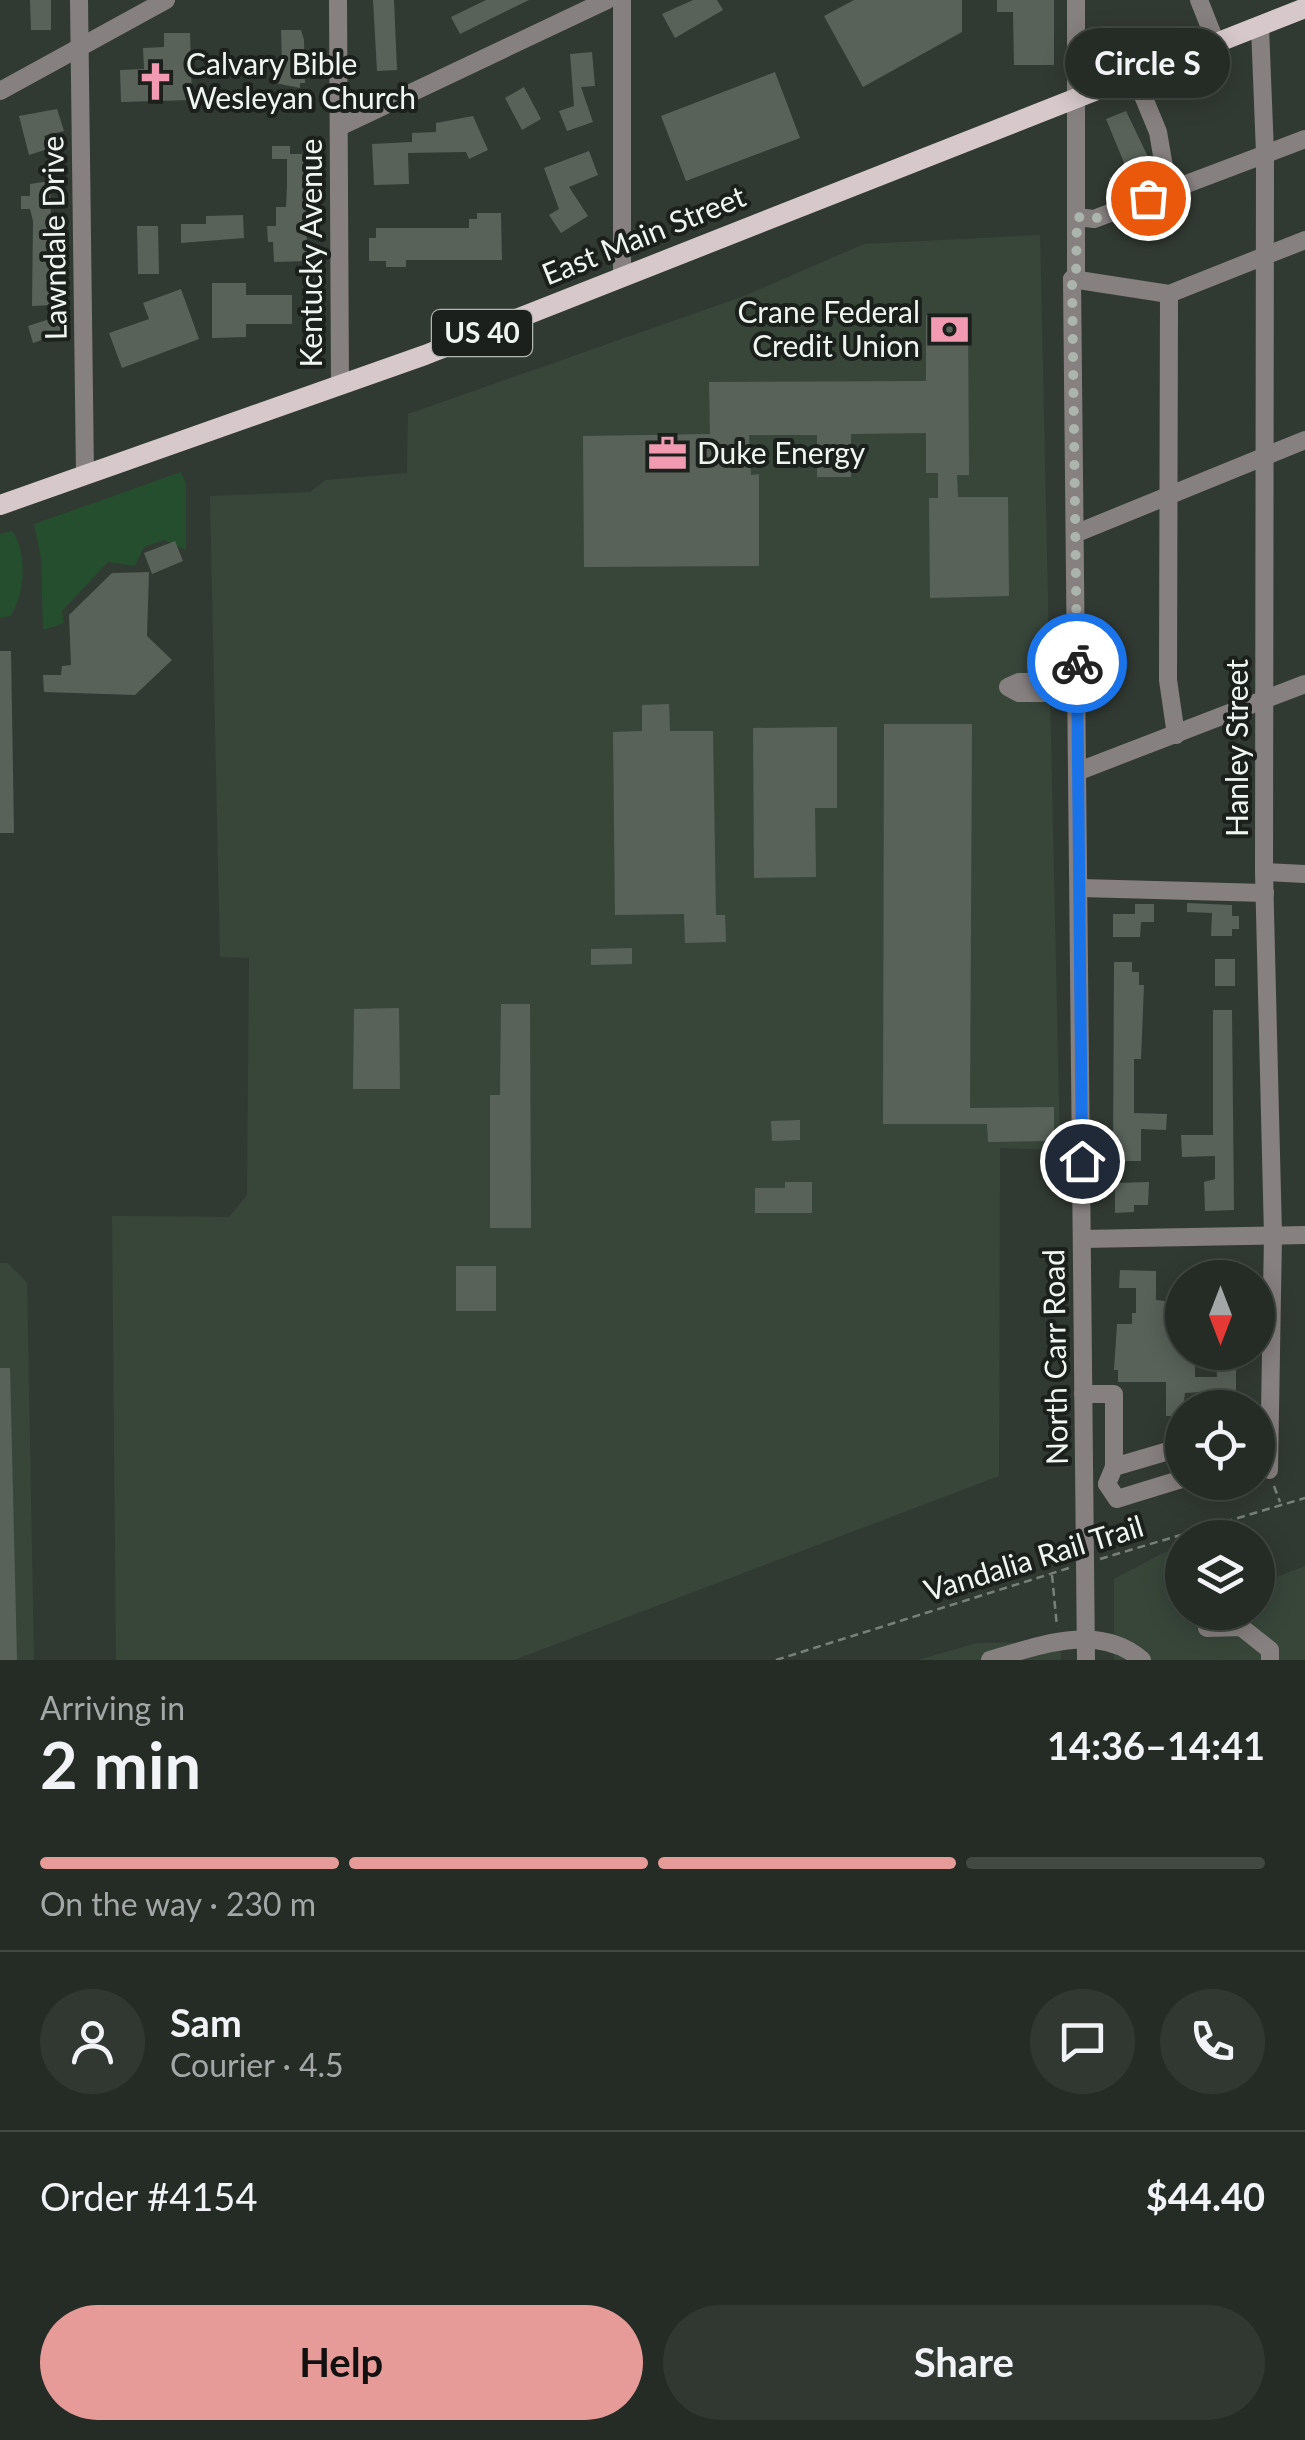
<!DOCTYPE html>
<meta charset="utf-8">
<style>
:root{--surface:#252c26;--page:#313832;--text:#f1f3f6;--muted:#a3a7a7;--line:#424843;--accent:#e69b98}
body{margin:0;font-family:Lato,sans-serif;background:var(--page);color:var(--text);height:100vh;display:flex;flex-direction:column;font-size:38px;white-space:nowrap}
*{box-sizing:border-box;margin:0}
p{font-size:32px;color:var(--muted)}
.icon{flex:none;width:55px;height:55px;fill:none;stroke:currentColor;stroke-width:2;stroke-linecap:round;stroke-linejoin:round}
.map{position:relative;height:1660px;overflow:hidden}
.drawer{display:flex;flex-direction:column;background:var(--surface);flex:1}
.drawer>*{flex:none}
.needle{width:65px;rotate:180deg}
.tools{position:absolute;left:1165px;top:1260px;display:grid;gap:20px}
.tools a{display:grid;place-items:center;width:110px;height:110px;border-radius:50%;background:var(--surface);box-shadow:0 5px 25px #0003,0 0 0 2px var(--line);font-size:50px}
.pin{position:absolute;display:grid;place-items:center;width:85px;height:85px;color:#fff;margin:-42px;border:5px solid #fff;border-radius:50%;box-shadow:0 2px 10px #0007}
.courier{position:absolute;display:grid;place-items:center;width:100px;height:100px;margin:-50px;border:8px solid #1a73e8;border-radius:50%;background:#fff;color:#222;box-shadow:0 2px 12px #0007}
.bubble{position:absolute;height:70px;border-radius:35px;background:var(--surface);box-shadow:0 5px 25px #0003,0 0 0 2px var(--line);font-size:32px;font-weight:700;line-height:70px;text-align:center}
.summary em{font-style:normal;font-weight:700}
.summary div{display:flex;flex-direction:column-reverse}
.summary{display:flex;align-items:center;justify-content:space-between;height:170px;padding:0 40px}
h1{font-size:65px;font-weight:700;line-height:75px}
.bar{display:grid;grid-template-columns:repeat(4,1fr);gap:15px 10px;align-content:center;height:120px;padding:0 40px}
.bar i{height:12px;border-radius:8px;background:var(--line)}
.bar .on{background:var(--accent)}
.bar p{grid-column:span 4}
.line{display:flex;align-items:center;gap:25px;padding:0 40px;border-top:2px solid var(--line)}
.line div{flex:1}
.round{display:grid;place-items:center;flex:none;width:105px;height:105px;border-radius:52px;background:var(--page)}
.button{display:flex;gap:20px;margin-top:auto;padding:20px 40px}
.button a{flex:1;height:115px;border-radius:60px;background:var(--accent);color:#111;font-size:40px;font-weight:700;line-height:115px;text-align:center}
.button a+a{background:var(--page);color:var(--text)}
.map>svg:first-child{display:block}
</style>
<div class="map">
<svg width="1305" height="1660" viewBox="0 0 1305 1660">
<rect width="100%" height="100%" fill="#313a32"/>
<!-- built -->
<g fill="#38463a">
<polygon points="1040,235 1060,1150 1000,1148 999,1476 514,1660 116,1660 112,1216 229,1217 247,1195 249,958 220,957 210,496 310,492 326,480 407,473 408,414 744,296 864,244"/>
<polygon points="0,1263 8,1263 27,1283 34,1660 0,1660"/>
<polygon points="1167,1551 1182,1581 1182,1612 1258,1612 1258,1584 1305,1566 1305,1660 1114,1660 1114,1579"/>
<polygon points="1061,1642 1061,1660 918,1660 977,1643"/>
</g>
<!-- green -->
<g fill="#244e2d">
<polygon points="181,472 186,484 186,550 164,540 144,547 135,566 108,562 62,611 64,623 43,630 41,559 34,524"/>
<path d="M12 531C27 550 26 595 10 616L0 618V534Z"/>
</g>
<!-- building -->
<g fill="#586259">
<polygon points="30,0 51,0 51,30 31,30"/>
<polygon points="373,0 394,0 397,70 377,71"/>
<polygon points="486,0 529,0 460,34 451,17"/>
<polygon points="693,0 717,0 723,10 675,38 662,14"/>
<polygon points="854,0 962,0 962,32 863,87 824,16"/>
<polygon points="997,0 1054,0 1054,65 1014,65 1013,12 997,12"/>
<polygon points="281,30 301,30 304,40 305,83 300,83 300,88 275,83 275,68 282,68"/>
<polygon points="164,33 190,33 192,100 121,102 120,70 144,69 143,48 164,47"/>
<polygon points="592,52 595,86 581,87 593,122 567,131 559,111 574,106 570,54"/>
<polygon points="775,72 800,138 686,181 661,116"/>
<polygon points="524,87 541,119 522,130 505,98"/>
<polygon points="57,109 64,131 44,136 48,149 29,155 19,116"/>
<polygon points="1126,111 1150,161 1154,183 1116,197 1109,178 1127,170 1106,119"/>
<polygon points="473,116 488,150 469,159 466,152 408,153 409,184 374,185 372,144 412,142 412,133 436,132 436,123"/>
<polygon points="272,146 290,146 290,154 306,154 307,261 274,262 273,242 268,242 267,226 276,226 276,207 286,207 287,187 287,159 272,159"/>
<polygon points="589,151 598,175 569,187 588,216 561,233 549,215 559,209 544,168"/>
<polygon points="50,181 53,305 32,306 33,221 30,209 21,209 21,196 30,196 30,184"/>
<polygon points="477,213 501,213 502,260 406,260 406,267 386,267 386,261 369,261 369,238 376,238 376,228 469,228 469,219 477,219"/>
<polygon points="243,215 244,238 181,243 181,224 206,224 206,216"/>
<polygon points="137,226 158,226 159,274 138,274"/>
<polygon points="212,283 246,283 246,295 292,295 292,324 246,324 246,337 212,338"/>
<polygon points="181,289 199,339 122,368 109,333 149,319 143,303"/>
<polygon points="62,315 68,331 33,343 28,326"/>
<polygon points="926,315 968,316 969,475 957,475 958,497 1008,497 1009,596 930,598 929,498 938,498 938,473 926,473 926,433 851,434 851,477 817,477 817,435 749,435 751,475 759,474 759,566 584,567 583,436 710,434 709,382 926,381"/>
<polygon points="175,541 183,561 152,574 144,553"/>
<polygon points="149,572 147,636 172,660 135,695 44,692 43,675 61,675 62,666 71,665 69,615 112,573"/>
<polygon points="0,651 11,651 14,833 0,833"/>
<polygon points="669,704 670,731 713,731 716,915 725,915 726,942 685,943 684,914 615,915 613,732 642,731 642,705"/>
<polygon points="884,724 972,724 970,1108 1054,1107 1054,1141 988,1142 987,1124 883,1124"/>
<polygon points="837,727 837,808 815,808 816,877 754,878 753,728"/>
<polygon points="1187,903 1232,905 1232,916 1239,916 1239,929 1232,929 1232,936 1211,936 1212,913 1187,912"/>
<polygon points="1135,904 1154,904 1154,922 1141,922 1140,937 1113,937 1113,914 1135,914"/>
<polygon points="632,948 632,964 591,965 591,949"/>
<rect x="1215" y="959" width="20" height="27"/>
<polygon points="1114,962 1132,962 1132,972 1139,972 1139,985 1144,985 1141,1059 1134,1059 1134,1113 1167,1114 1166,1130 1141,1129 1141,1161 1113,1161"/>
<polygon points="501,1004 530,1004 531,1228 490,1228 490,1095 500,1095"/>
<polygon points="399,1008 400,1089 353,1089 354,1009"/>
<polygon points="1213,1010 1232,1010 1234,1210 1205,1211 1204,1182 1215,1179 1215,1156 1182,1157 1181,1135 1213,1135"/>
<polygon points="800,1120 800,1140 772,1141 771,1121"/>
<polygon points="785,1182 812,1182 812,1213 755,1213 755,1188 785,1188"/>
<polygon points="1149,1182 1148,1205 1134,1205 1134,1212 1115,1213 1115,1183"/>
<rect x="456" y="1266" width="40" height="45"/>
<polygon points="1120,1270 1156,1271 1156,1300 1182,1303 1182,1352 1195,1352 1195,1377 1217,1377 1216,1352 1236,1352 1236,1390 1185,1393 1182,1416 1166,1416 1166,1382 1118,1382 1118,1370 1114,1370 1117,1324 1132,1324 1132,1313 1136,1313 1136,1288 1119,1288"/>
<polygon points="0,1368 10,1368 17,1660 0,1660"/>
</g>
<g fill="none" stroke-linecap="round" stroke-linejoin="round">
<!-- path -->
<g stroke="#788079" stroke-width="2.5" stroke-dasharray="8 5" stroke-linecap="butt">
<polyline points="1274,1486 1280,1502"/>
<polyline points="1100,1559 1305,1498"/>
<polyline points="1052,1575 1057,1627"/>
<polyline points="776,1660 1069,1568"/>
</g>
<!-- minor -->
<g stroke="#878081" stroke-width="18">
<polyline points="79,0 85,475"/>
<polyline points="338,0 340,385"/>
<polyline points="622,0 622,276"/>
<polyline points="1076,0 1076,275 1072,279 1086,1660"/>
<polyline points="1199,0 1216,43"/>
<polyline points="1260,27 1265,153 1264,872 1273,1235 1269,1470"/>
<polyline points="1134,74 1158,132 1168,190"/>
<polyline points="0,91 166,0"/>
<polyline points="339,127 607,0"/>
<polyline points="1077,217 1094,219 1305,139"/>
<polyline points="1072,279 1169,294 1305,240"/>
<polyline points="1169,294 1168,680 1176,735"/>
<polyline points="1077,533 1305,440"/>
<polyline points="1077,682 1019,682 1008,687 1019,693 1077,693"/>
<polyline points="1079,771 1305,684"/>
<polyline points="1264,872 1305,874"/>
<polyline points="1081,888 1265,893"/>
<polyline points="1082,1239 1305,1235"/>
<polyline points="1083,1394 1114,1394 1114,1467"/>
<polyline points="1107,1484 1114,1467 1182,1447"/>
<polyline points="1107,1484 1117,1499 1182,1479"/>
<polyline points="1207,1628 1241,1627 1270,1650 1270,1660"/>
<path d="M990 1660C1038 1646 1099 1622 1142 1660"/>
</g>
<!-- major -->
<polyline stroke="#d6c8cb" stroke-width="20" points="0,505 425,355 1305,8"/>
</g>
<g fill="none" stroke-linecap="round" stroke-linejoin="round">
<!-- done -->
<polyline stroke="#acb4ae" stroke-width="10" stroke-dasharray="0 18" points="1077,663 1072,279 1076,275 1077,217 1094,219 1148,198"/>
<!-- route -->
<polyline stroke="#1a73e8" stroke-width="12" points="1077,663 1082,1161"/>
</g>
<!-- icons -->
<defs>
<symbol id="church-bare" viewBox="-9 -9 18 18"><path d="M-1.2-6h2.4v3.5h3.3v2.4h-3.3V6h-2.4V-.1h-3.3v-2.4h3.3Z" fill="#f19ab1" stroke="#1b201c" stroke-width="2.5" paint-order="stroke"/></symbol>
<symbol id="bank-bare" viewBox="-9 -9 18 18"><path d="M-6-4H6V4H-6ZM0-2.3a2.3 2.3 0 1 0 0 4.6a2.3 2.3 0 1 0 0-4.6Z" fill="#f19ab1" stroke="#1b201c" stroke-width="2.5" paint-order="stroke"/></symbol>
<symbol id="office-bare" viewBox="-9 -9 18 18"><path d="M-6-3h4V-5.5h4V-3h4V5H-6ZM-1-4.5V-3h2v-1.5ZM-6 0V1H6V0Z" fill="#f19ab1" stroke="#1b201c" stroke-width="2.5" paint-order="stroke"/></symbol>
</defs>
<g fill-rule="evenodd">
<use href="#church-bare" x="128" y="54" width="55" height="55"/>
<use href="#bank-bare" x="922" y="302" width="55" height="55"/>
<use href="#office-bare" x="640" y="426" width="55" height="55"/>
</g>
<g text-anchor="middle" stroke-width="8" stroke-linejoin="round" paint-order="stroke">
<!-- shield labels -->
<rect fill="#1b201c" stroke="#afb5b0" stroke-width="2.5" x="432" y="310" width="100" height="46" rx="8"/>
<g font-size="28" font-weight="bold" fill="#eff5f0">
<text x="482" y="343">US 40</text>
</g>
<!-- poi labels -->
<g font-size="30" fill="#eff5f0" stroke="#1b201c" text-anchor="start">
<text x="186" y="75">Calvary Bible<tspan x="186" dy="34">Wesleyan Church</tspan></text>
<text x="920" y="323" text-anchor="end">Crane Federal<tspan x="920" dy="34">Credit Union</tspan></text>
<text x="697" y="464">Duke Energy</text>
</g>
<!-- street labels -->
<g font-size="30" fill="#eff5f0" stroke="#1b201c">
<text transform="translate(644 236) rotate(-22)" y="10">East Main Street</text>
<text transform="translate(55 238) rotate(-91)" y="10">Lawndale Drive</text>
<text transform="translate(312 253) rotate(-90)" y="10">Kentucky Avenue</text>
<text transform="translate(1238 748) rotate(-90)" y="10">Hanley Street</text>
<text transform="translate(1056 1357) rotate(-91)" y="10">North Carr Road</text>
<text transform="translate(1034 1559) rotate(-17)" y="10">Vandalia Rail Trail</text>
</g>
</g>
</svg>
<div class="tools">
<a><svg class="needle" viewBox="-14 -14 28 28"><path d="M0-13l5 13h-10z" fill="#e53935"/><path d="M0 13l5-13h-10z" fill="#a3a7a7"/></svg></a>
<a><svg class="icon" aria-label="locate" viewBox="0 0 24 24"><circle cx="12" cy="12" r="6"/><path d="M12 2v4M12 18v4M2 12h4M18 12h4"/></svg></a>
<a><svg class="icon" aria-label="layers" viewBox="0 0 24 24"><path d="M12 4l9 5-9 5-9-5zM3 14l9 5 9-5"/></svg></a>
</div>
<div class="pin" style="left:1148px;top:198px;background:#ea580c"><svg class="icon" aria-label="bag" viewBox="0 0 24 24"><path d="M5 8h14l-1 12H6zM9 8a3 3 0 0 1 6 0"/></svg></div>
<div class="pin" style="left:1082px;top:1161px;background:#1f2937"><svg class="icon" aria-label="home" viewBox="0 0 24 24"><path d="M3 11l9-7 9 7M6 9v11h12V9"/></svg></div>
<div class="courier" style="left:1077px;top:663px"><svg class="icon" aria-label="bike" viewBox="0 0 24 24"><circle cx="6" cy="16" r="4"/><circle cx="18" cy="16" r="4"/><path d="M6 16l4-8h5l3 8M10 8l3 8H6M13 5h3"/></svg></div>
<div class="bubble" style="left:1065px;top:28px;width:165px">Circle S</div>
</div>
<section class="drawer">
<div class="summary"><div><h1>2 min</h1><p>Arriving in</p></div><em>14:36–14:41</em></div>
<div class="bar"><i class="on"></i><i class="on"></i><i class="on"></i><i></i><p>On the way · 230 m</p></div>
<div class="line" style="height:180px"><a class="round"><svg class="icon" aria-label="person" viewBox="0 0 24 24"><circle cx="12" cy="8" r="4"/><path d="M4 21q1-7 8-7t8 7"/></svg></a><div><b>Sam</b><p>Courier · 4.5</p></div><a class="round"><svg class="icon" aria-label="chat" viewBox="0 0 24 24"><path d="M4 5h16v11H9l-5 4z"/></svg></a><a class="round"><svg class="icon" aria-label="phone" viewBox="0 0 24 24"><path d="M5 4h4l2 5-3 2q2 4 5 5l2-3 5 2v4C11 20 4 13 5 4z"/></svg></a></div>
<div class="line" style="height:130px"><div>Order #4154</div><b>$44.40</b></div>
<div class="button"><a>Help</a><a>Share</a></div>
</section>
